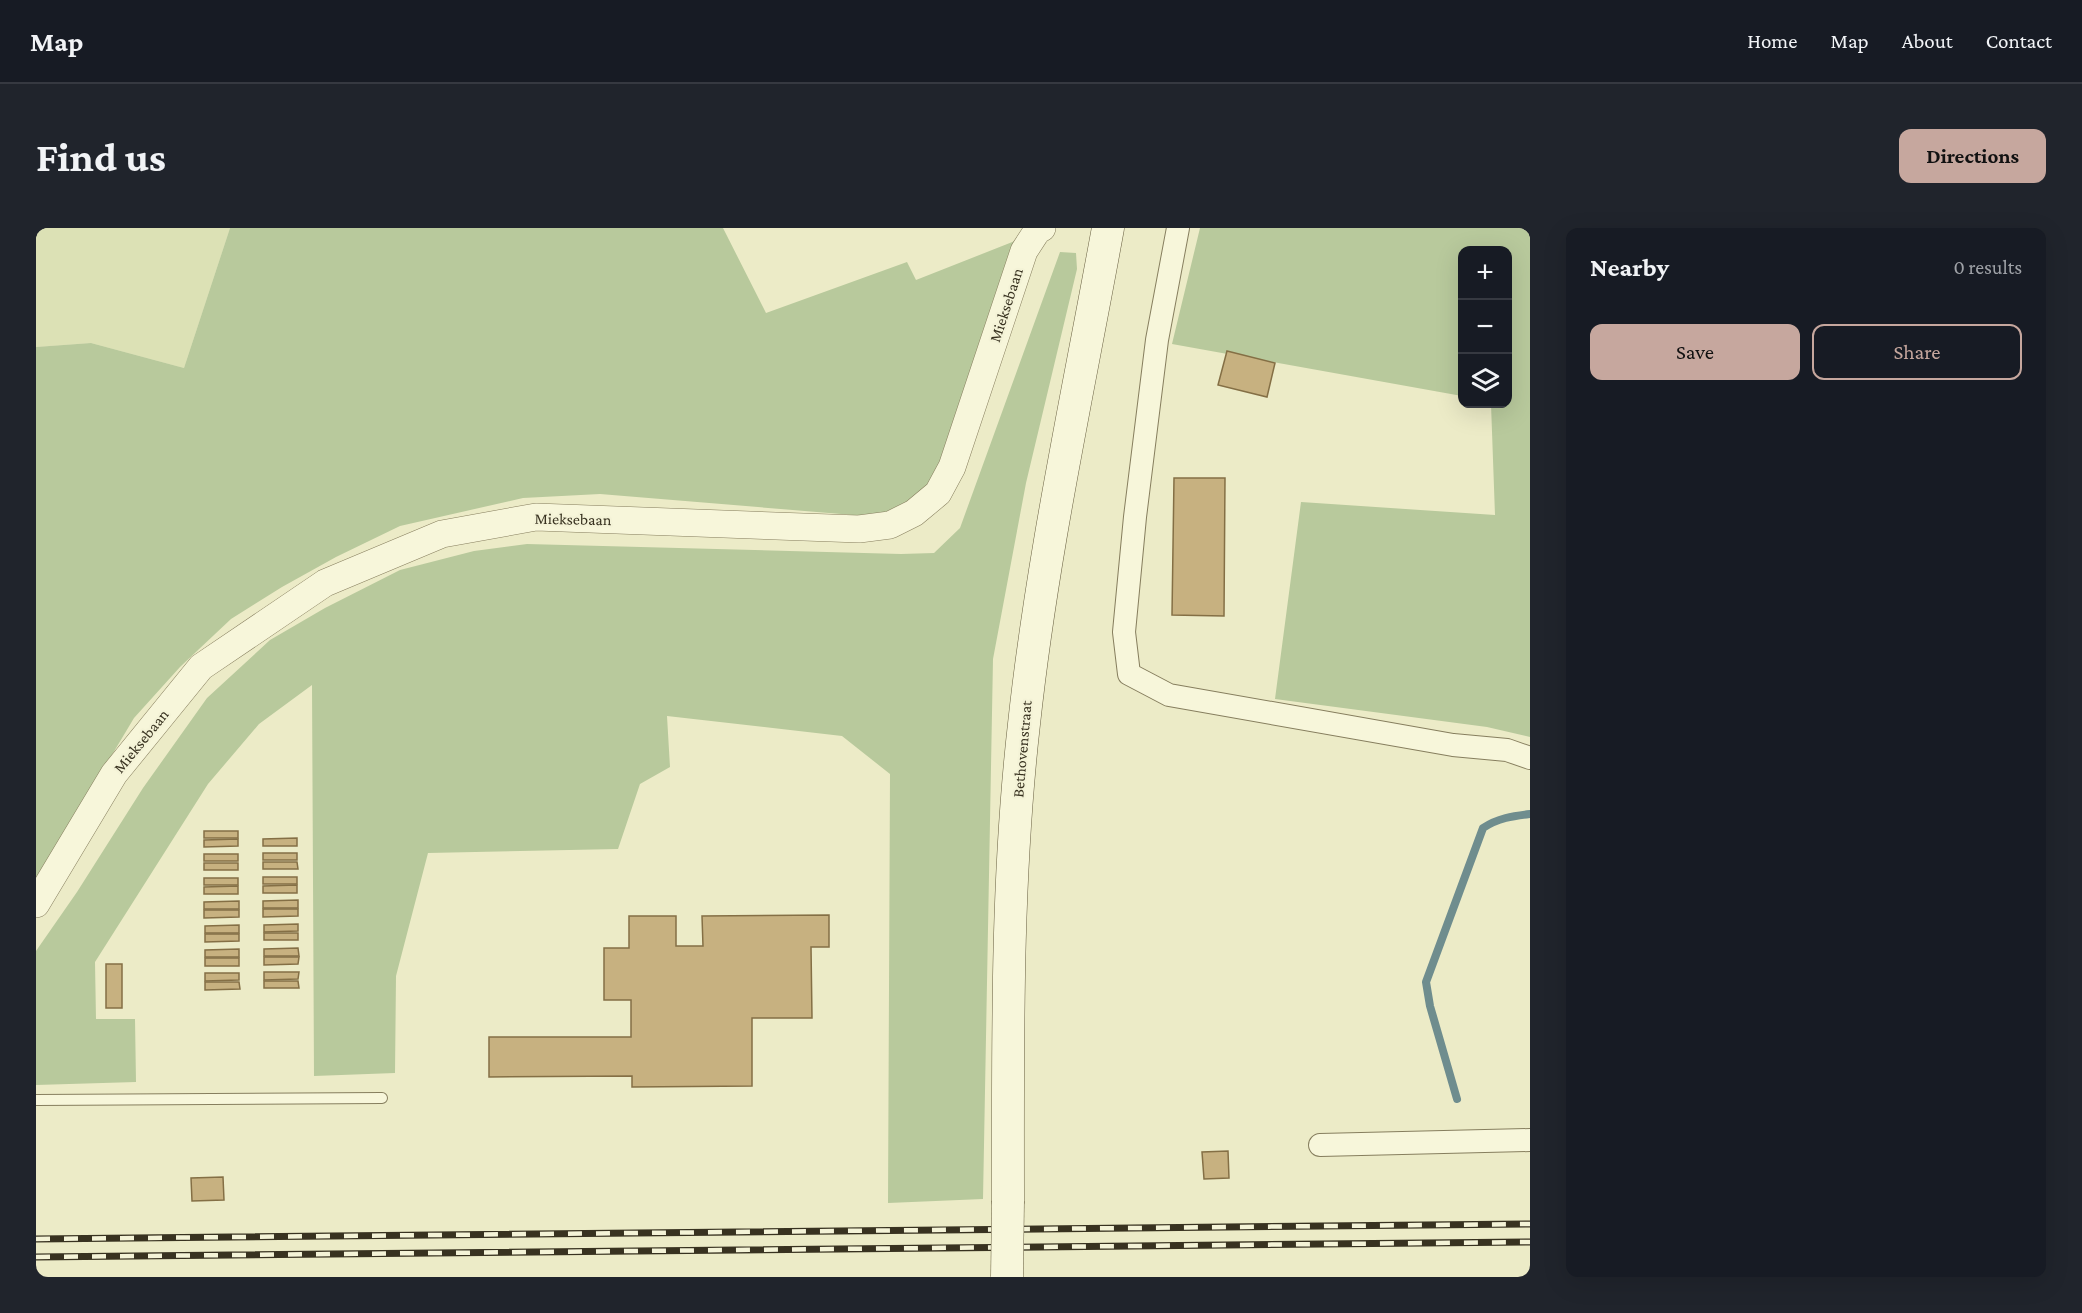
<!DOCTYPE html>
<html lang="en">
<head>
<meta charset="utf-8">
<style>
	:root { --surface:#171b24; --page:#20242c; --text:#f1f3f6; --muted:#9ea1a6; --line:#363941; --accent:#c6a79e }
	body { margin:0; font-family:"Crimson Pro",serif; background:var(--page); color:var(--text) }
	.controls { position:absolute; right:18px; top:18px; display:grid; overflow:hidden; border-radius:12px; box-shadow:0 6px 24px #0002 }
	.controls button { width:54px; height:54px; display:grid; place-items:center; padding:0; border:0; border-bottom:2px solid var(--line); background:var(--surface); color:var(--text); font:30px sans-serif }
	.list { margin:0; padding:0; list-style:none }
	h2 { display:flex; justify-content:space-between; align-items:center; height:78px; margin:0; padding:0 24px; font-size:26px }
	h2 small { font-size:20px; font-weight:400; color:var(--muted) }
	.actions { display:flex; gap:12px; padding:18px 24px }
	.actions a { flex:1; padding:14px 0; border:2px solid var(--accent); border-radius:12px; text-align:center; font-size:21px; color:var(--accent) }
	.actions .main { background:var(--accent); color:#111 }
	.icon { flex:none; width:33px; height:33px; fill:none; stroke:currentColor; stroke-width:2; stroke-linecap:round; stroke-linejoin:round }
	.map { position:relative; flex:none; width:1494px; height:1049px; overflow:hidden; border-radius:12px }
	header { display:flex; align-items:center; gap:36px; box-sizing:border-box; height:84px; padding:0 30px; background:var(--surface); border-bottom:2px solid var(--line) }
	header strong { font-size:28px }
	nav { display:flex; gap:33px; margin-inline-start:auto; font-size:21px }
	.intro { display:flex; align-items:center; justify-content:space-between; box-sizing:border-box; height:144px; padding:0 36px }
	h1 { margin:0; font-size:42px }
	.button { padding:15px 27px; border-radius:12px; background:var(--accent); color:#111; font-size:21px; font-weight:700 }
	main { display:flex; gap:36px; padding:0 36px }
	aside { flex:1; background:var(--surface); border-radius:12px; box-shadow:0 6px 24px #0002 }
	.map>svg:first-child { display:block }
	.farmland { fill:#dce1b5 }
	.green { fill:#b8c99c }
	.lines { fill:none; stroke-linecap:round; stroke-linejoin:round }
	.stream { stroke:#6f8d8e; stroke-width:8 }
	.building { fill:#c7b180; stroke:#846f45; stroke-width:1.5 }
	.service-casing { stroke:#867e5e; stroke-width:12 }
	.minor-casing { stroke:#867e5e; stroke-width:24 }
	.tertiary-casing { stroke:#867e5e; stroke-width:28 }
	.secondary-casing { stroke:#685f41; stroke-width:33 }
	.service { stroke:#f7f6da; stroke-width:10 }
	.minor { stroke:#f7f6da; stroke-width:22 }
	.tertiary { stroke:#f7f6da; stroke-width:27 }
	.secondary { stroke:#f7f6da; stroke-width:32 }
	.rail-casing { stroke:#383220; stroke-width:7 }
	.rail { stroke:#f4f3d7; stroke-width:4.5; stroke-dasharray:14; stroke-linecap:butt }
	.secondary-bridge-casing { stroke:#685f41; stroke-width:33; stroke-linecap:butt }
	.secondary-bridge { stroke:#f7f6da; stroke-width:32 }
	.labels { text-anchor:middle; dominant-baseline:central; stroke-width:4.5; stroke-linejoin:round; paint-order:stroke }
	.street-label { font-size:16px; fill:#383220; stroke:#f4f3d7 }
</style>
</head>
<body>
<header>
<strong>Map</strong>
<nav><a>Home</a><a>Map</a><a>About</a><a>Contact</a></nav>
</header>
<div class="intro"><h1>Find us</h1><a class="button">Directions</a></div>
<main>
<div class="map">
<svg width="1494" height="1049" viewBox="0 0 1494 1049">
	<rect width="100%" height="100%" fill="#ecebc7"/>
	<path class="farmland" d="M0 0H194L148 140 55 115 0 119Z"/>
	<g class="green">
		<path d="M194 0H687L730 85 871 34 880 52 984 11 898 253 864 281 829 288 564 266 487 270 364 298 300 329 246 359 195 391 144 439 98 490 0 654V119L55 115 148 140Z"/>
		<path d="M1164 0H1494V509L1451 499 1239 471 1265 274 1459 287 1455 176H1472V22H1426V168L1136 116Z"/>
		<path d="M1024 24 1040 25 1041 41 990 255 957 431 947 971 852 975 854 546 806 508 631 488 634 539 604 556 582 621 392 625 360 748 359 845 278 848 276 457 223 496 172 556 59 734 60 791H99L100 854 0 857V723L41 664 107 560 171 470 234 412 289 380 364 342 438 323 491 316 865 326 898 325 924 300Z"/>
	</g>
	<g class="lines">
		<path class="stream" d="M1421 871 1394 778 1390 754 1447 600C1462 590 1477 588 1494 586"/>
	</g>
	<g class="building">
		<path d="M1191 123 1239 135 1231 169 1182 157Z"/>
		<path d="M1138 250H1189L1188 388 1136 387Z"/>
		<rect x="168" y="603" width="34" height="7"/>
		<path d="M261 610V618H227V611Z"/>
		<path d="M202 611V618L168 619V612Z"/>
		<rect x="227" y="625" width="34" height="7"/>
		<rect x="168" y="626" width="34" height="7"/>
		<path d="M227 634H261L262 641H227Z"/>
		<rect x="168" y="635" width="34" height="7"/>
		<rect x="227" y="649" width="34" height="7"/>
		<rect x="168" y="650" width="34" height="7"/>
		<path d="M261 657V665H227V658Z"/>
		<path d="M202 658V666H168V659Z"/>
		<path d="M262 672V680H227V673Z"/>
		<path d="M203 673V681H168V674Z"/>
		<path d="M227 681H262V688L227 689Z"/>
		<path d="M168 682H203V689L168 690Z"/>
		<path d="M793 687V719H775L776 790H716V858L596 859V848L453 849V809H595V772H568V720H593V688H640V718H667L666 688Z"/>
		<path d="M262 696V703L228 704V697Z"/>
		<path d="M203 697V705H169V698Z"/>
		<rect x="228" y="705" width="34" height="7"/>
		<path d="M169 706H203V713L169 714Z"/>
		<path d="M262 720 263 728H228V721Z"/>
		<path d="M203 721V729H169V722Z"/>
		<path d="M228 729H263L262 736 228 737Z"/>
		<rect x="169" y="730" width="34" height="8"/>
		<rect x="70" y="736" width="16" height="44"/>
		<path d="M228 744H263L262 751 228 752Z"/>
		<path d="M169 745H203V752L169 753Z"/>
		<path d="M228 753H262L263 760H228Z"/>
		<path d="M169 754H203L204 761 169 762Z"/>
		<path d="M1192 923 1193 950 1168 951 1166 924Z"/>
		<path d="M187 949 188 972 156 973 155 950Z"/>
	</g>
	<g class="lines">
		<g class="service-casing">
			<path id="service" d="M0 872 346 870"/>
		</g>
		<g class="minor-casing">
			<g id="minor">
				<path d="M1142 0 1121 112 1099 289 1088 404 1093 446 1133 467 1417 517 1471 522 1494 530"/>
				<path d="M1284 917 1494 912"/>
			</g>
		</g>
		<g class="tertiary-casing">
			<path id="tertiary" d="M0 676 78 546 165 439 289 355 406 306 500 289 823 301 854 297 878 285 902 265 916 239 988 23 1001 3 1006 0"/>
		</g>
		<g class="secondary-casing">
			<path id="secondary" d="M972 973C972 814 970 654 988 496 1006 329 1042 165 1072 0"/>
		</g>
		<use href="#service" class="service"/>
		<use href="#minor" class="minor"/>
		<use href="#tertiary" class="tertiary"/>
		<use href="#secondary" class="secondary"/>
		<g class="rail-casing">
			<g id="rail">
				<path d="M0 1011 1494 996"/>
				<path d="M0 1029 1494 1014"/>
			</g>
		</g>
		<use href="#rail" class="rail"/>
		<g class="secondary-bridge-casing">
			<path id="secondary-bridge" d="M971 1049 972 973"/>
		</g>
		<use href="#secondary-bridge" class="secondary-bridge"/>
	</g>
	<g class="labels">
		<g class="street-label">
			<text transform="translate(970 77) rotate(-72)">Mieksebaan</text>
			<text transform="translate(537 291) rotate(1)">Mieksebaan</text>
			<text transform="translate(105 513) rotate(-51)">Mieksebaan</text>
			<text transform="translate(986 521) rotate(-85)">Bethovenstraat</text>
		</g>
	</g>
</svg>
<div class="controls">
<button>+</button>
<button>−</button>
<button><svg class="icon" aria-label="layers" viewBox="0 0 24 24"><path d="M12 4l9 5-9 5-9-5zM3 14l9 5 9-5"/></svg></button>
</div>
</div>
<aside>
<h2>Nearby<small>0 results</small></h2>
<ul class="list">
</ul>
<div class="actions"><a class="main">Save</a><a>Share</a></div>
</aside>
</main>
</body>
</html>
